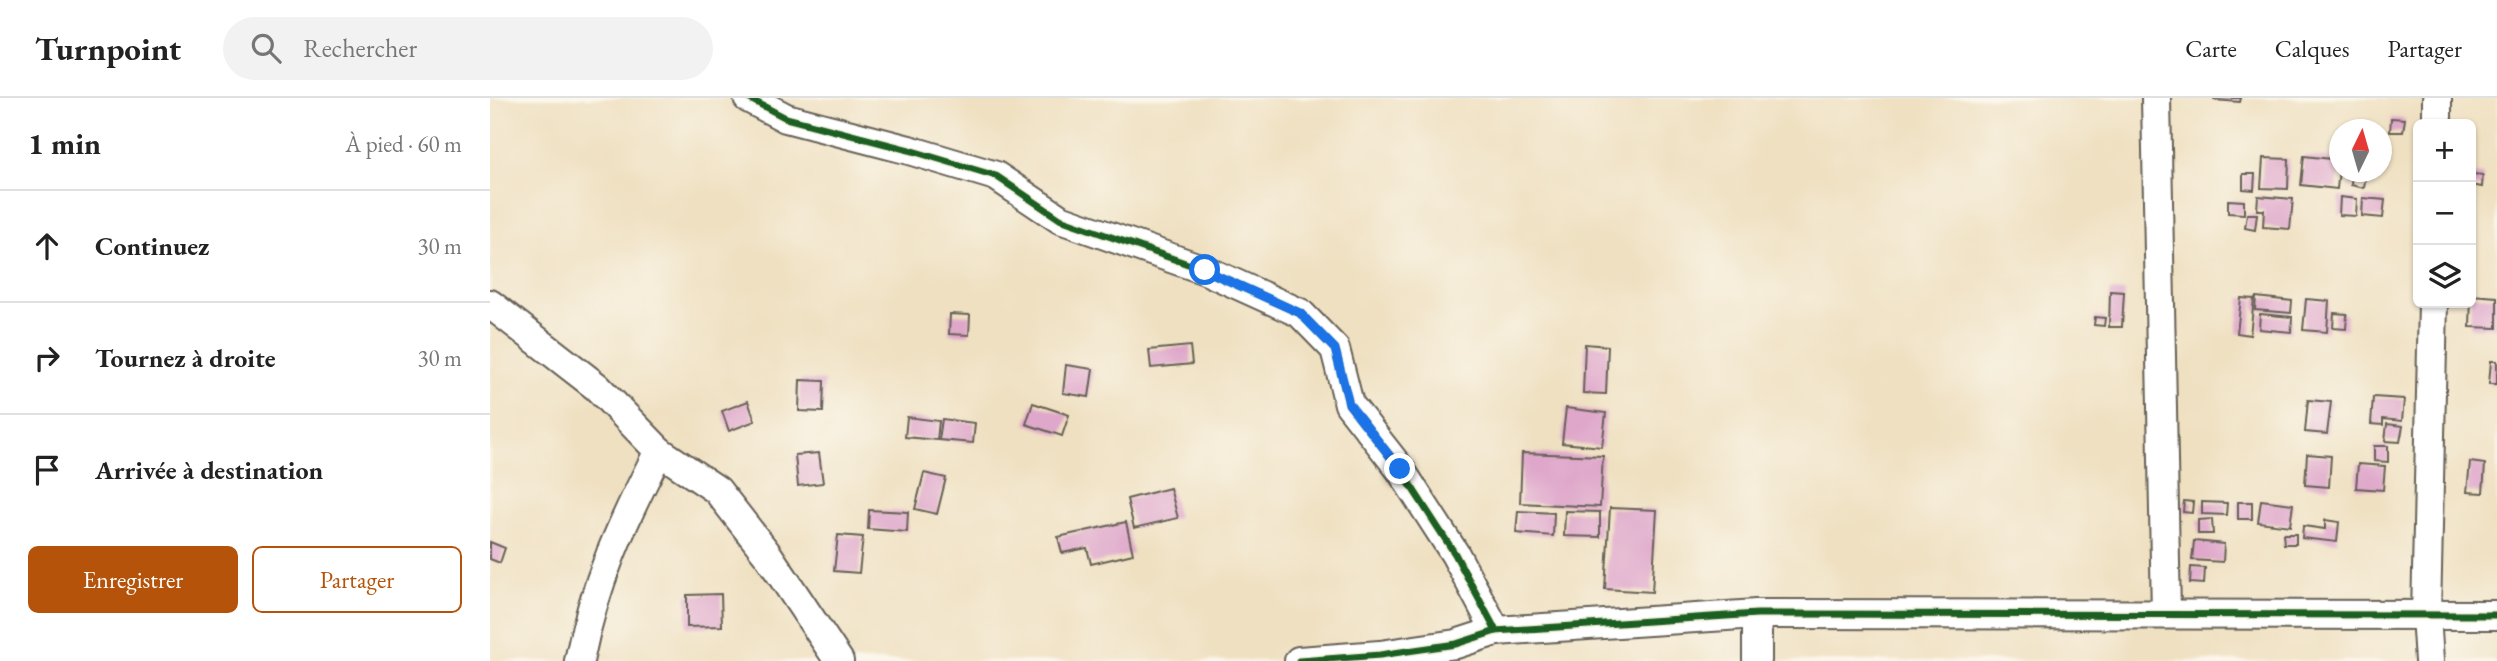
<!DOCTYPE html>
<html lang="fr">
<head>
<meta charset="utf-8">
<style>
	:root { --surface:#fff; --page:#f2f2f2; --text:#222; --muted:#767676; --line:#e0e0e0; --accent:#b45309 }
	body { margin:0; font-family:"EB Garamond",serif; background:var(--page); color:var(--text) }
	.controls { position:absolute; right:21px; top:21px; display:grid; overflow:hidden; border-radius:10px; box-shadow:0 2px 5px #0004 }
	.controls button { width:63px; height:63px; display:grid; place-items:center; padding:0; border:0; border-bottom:2px solid var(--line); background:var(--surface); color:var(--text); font:35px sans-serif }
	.compass { position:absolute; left:1839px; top:21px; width:63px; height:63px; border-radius:50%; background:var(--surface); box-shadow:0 2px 5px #0004; rotate:5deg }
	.stop { position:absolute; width:21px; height:21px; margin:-16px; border:5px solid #1a73e8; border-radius:50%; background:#fff }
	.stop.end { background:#1a73e8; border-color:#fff; box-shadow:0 2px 7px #0008 }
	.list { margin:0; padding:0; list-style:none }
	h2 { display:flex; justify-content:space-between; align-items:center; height:91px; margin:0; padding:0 28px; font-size:30px }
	h2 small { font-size:23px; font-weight:400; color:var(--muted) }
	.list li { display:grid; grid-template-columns:46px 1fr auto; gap:21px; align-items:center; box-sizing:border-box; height:112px; padding:0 28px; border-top:2px solid var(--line) }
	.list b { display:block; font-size:26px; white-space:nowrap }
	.list em { font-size:23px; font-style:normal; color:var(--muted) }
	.actions { display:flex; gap:14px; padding:21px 28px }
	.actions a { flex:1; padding:16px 0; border:2px solid var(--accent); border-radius:10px; text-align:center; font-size:24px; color:var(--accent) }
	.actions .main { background:var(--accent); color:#fff }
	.icon { flex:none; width:38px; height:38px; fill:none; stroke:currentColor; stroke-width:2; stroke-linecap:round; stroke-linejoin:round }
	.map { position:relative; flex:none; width:2007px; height:563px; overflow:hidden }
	header { display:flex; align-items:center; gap:42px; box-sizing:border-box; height:98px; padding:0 35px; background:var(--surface); border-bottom:2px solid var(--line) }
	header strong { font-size:33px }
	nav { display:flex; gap:38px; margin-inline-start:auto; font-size:24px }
	.search { width:490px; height:63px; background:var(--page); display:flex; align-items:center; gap:18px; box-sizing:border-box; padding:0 24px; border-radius:38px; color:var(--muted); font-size:26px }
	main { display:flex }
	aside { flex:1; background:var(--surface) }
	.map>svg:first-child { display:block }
	.building { fill:#dfa7ca }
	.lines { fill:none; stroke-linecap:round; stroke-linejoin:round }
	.street-casing { stroke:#666156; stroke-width:32 }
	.street { stroke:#fff; stroke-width:28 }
	.cycleway-casing { stroke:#fbf7ec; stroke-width:11 }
	.cycleway { stroke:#1b5e20; stroke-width:7 }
	.route { stroke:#1a73e8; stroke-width:9 }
</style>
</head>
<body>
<header>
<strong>Turnpoint</strong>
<div class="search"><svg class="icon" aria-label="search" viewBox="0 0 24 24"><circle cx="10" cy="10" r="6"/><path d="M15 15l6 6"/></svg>Rechercher</div>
<nav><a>Carte</a><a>Calques</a><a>Partager</a></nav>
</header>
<main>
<aside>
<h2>1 min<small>À pied · 60 m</small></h2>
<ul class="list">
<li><svg class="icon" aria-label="ahead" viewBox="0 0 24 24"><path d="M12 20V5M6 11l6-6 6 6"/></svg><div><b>Continuez</b></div><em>30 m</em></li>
<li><svg class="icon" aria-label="right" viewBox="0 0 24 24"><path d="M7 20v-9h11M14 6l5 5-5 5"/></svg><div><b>Tournez à droite</b></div><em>30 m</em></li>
<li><svg class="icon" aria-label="arrive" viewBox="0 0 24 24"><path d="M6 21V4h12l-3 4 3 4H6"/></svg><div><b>Arrivée à destination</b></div></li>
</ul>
<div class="actions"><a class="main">Enregistrer</a><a>Partager</a></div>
</aside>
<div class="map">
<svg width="2007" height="563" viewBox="0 0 2007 563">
	<rect width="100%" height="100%" fill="#fbf7ec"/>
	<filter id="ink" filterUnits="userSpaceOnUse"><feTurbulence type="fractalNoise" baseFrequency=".0143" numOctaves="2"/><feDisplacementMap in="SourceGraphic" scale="14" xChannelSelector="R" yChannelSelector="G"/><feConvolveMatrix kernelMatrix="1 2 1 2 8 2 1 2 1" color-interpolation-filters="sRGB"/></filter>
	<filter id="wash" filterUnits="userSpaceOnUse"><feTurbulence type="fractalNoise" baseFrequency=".00686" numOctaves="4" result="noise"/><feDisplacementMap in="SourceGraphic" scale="28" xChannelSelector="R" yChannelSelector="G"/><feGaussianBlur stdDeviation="1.57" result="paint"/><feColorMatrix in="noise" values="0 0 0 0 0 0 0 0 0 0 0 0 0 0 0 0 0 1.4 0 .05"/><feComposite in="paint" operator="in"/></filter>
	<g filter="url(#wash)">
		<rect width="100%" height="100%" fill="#efe0c1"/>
		<g id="blocks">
			<g class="building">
				<path d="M1725 0H1751L1750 4 1724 2Z"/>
				<path d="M1901 20 1915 21 1913 34H1900Z"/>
				<path d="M1814 58 1850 62 1847 91 1811 87Z"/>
				<path d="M1773 60 1799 61 1798 91 1771 90Z"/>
				<path d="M1862 74H1876L1874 90 1861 87Z"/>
				<path d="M1753 76H1765L1764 92 1753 91Z"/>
				<path d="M1981 76 1993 77 1992 89 1981 87Z"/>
				<path d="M1768 98 1803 101 1800 131 1773 129 1774 112H1767Z"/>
				<path d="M1850 99 1867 101 1866 118 1849 117Z"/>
				<path d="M1873 100 1895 102 1893 120 1872 118Z"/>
				<path d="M1738 102 1754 103V116L1738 115Z"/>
				<path d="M1757 116H1767L1765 132 1755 130Z"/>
				<path d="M1620 193 1634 194 1632 229H1619Z"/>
				<path d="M1981 197 2007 199V230L1980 229Z"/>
				<path d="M1766 199 1802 203 1801 215 1765 212Z"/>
				<path d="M1751 200 1764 201 1760 237 1747 235Z"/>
				<path d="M1816 201 1839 203 1837 234 1813 232Z"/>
				<path d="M1844 215 1857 216 1856 231 1843 230Z"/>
				<path d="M460 216 480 217 479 237 459 236Z"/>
				<path d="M1770 216 1802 219 1801 234 1769 231Z"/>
				<path d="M1605 219 1615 220 1614 228 1604 227Z"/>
				<path d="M1095 246 1118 248 1116 296 1093 295Z"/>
				<path d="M700 248 702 266 661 270 659 252Z"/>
				<path d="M2001 263H2007V286H1999Z"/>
				<path d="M576 267 603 271 599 299 573 295Z"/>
				<path d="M310 282 334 283 333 314 309 313Z"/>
				<path d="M1883 299 1914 301 1912 323 1893 321V327L1881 326Z"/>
				<path d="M1818 302 1841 304 1837 336 1815 334Z"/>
				<path d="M258 303 265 323 239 333 232 313Z"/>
				<path d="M543 305 579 317 572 338 536 326Z"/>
				<path d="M1076 310 1116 315 1112 349 1072 345Z"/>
				<path d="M417 319 449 323 447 342 415 339Z"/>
				<path d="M452 321 485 325 483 345 449 342Z"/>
				<path d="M1897 326 1913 328 1910 344 1895 343Z"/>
				<path d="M1884 348H1898V364L1884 363Z"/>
				<path d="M329 355 333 385 308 388 305 357Z"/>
				<path d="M1032 355 1113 358 1110 409 1030 405Z"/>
				<path d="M1817 356 1841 358 1839 389 1815 387Z"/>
				<path d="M1980 364 1995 366 1993 395 1977 394Z"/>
				<path d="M1868 366 1895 368 1893 392 1866 390Z"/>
				<path d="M434 375 456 380 447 416 425 411Z"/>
				<path d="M680 390 688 420 644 430 637 401Z"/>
				<path d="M1771 402 1803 406 1800 428 1768 424Z"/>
				<path d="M1694 403 1703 404 1702 415 1693 414Z"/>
				<path d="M1712 404 1737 405 1736 417 1712 416Z"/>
				<rect x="1748" y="404" width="14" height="17"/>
				<path d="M1120 410 1167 412 1162 494 1115 491Z"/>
				<path d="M379 412 418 414 417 434 378 431Z"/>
				<path d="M1028 413 1064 415 1063 438 1026 435Z"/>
				<path d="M1075 413 1110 414V439L1074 438Z"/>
				<path d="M1722 421 1723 436H1708V422Z"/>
				<path d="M1835 422 1849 424 1847 444 1812 440 1813 428 1835 431Z"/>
				<path d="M636 424 643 456 601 466 597 450 572 455 568 439Z"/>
				<path d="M1793 436H1806V446H1794Z"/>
				<path d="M348 437 373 439 369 475 344 473Z"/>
				<path d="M1704 443 1734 446 1733 464 1702 462Z"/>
				<path d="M0 444 15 450 10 465 0 461Z"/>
				<path d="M1701 469 1715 470 1714 486 1700 485Z"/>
				<path d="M231 496 232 528 197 529V497Z"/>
			</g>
		</g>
	</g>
	<g filter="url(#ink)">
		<use href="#blocks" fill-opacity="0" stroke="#666156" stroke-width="2"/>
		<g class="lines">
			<g class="street-casing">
				<g id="street">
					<path d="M258 0 296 20 419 52 506 78 570 121 715 172 810 215 845 251 859 306 910 371 965 456 1006 533"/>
					<path d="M1666 0 1676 516"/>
					<path d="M1947 26V0"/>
					<path d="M0 206 107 289 169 353 227 392 278 457 349 563"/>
					<path d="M89 563C105 483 132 425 169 353"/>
					<path d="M809 563 890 557 966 546 1006 533 1267 516 2007 517"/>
					<path d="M1267 563V516"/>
					<path d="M1939 563 1936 517 1943 205"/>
				</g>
			</g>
			<use href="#street" class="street"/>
			<g class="cycleway-casing">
				<g id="cycleway">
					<path d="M258 0 296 20 419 52 506 78 570 121 715 172 810 215 845 251 859 306 910 371 965 456 1006 533"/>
					<path d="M809 563 890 557 966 546 1006 533 1267 516 2007 517"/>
				</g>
			</g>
			<use href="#cycleway" class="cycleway"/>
		</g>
	</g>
	<g class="lines" filter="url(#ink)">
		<path class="route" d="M715 172 810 215 845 251 859 306 910 371"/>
	</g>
</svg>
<div class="controls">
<button>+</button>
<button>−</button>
<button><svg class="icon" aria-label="layers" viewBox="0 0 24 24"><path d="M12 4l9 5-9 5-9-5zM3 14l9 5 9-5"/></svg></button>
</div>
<svg class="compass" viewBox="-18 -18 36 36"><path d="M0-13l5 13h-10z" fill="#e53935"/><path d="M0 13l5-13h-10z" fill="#767676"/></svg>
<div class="stop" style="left:715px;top:172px"></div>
<div class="stop end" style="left:910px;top:371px"></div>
</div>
</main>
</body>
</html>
